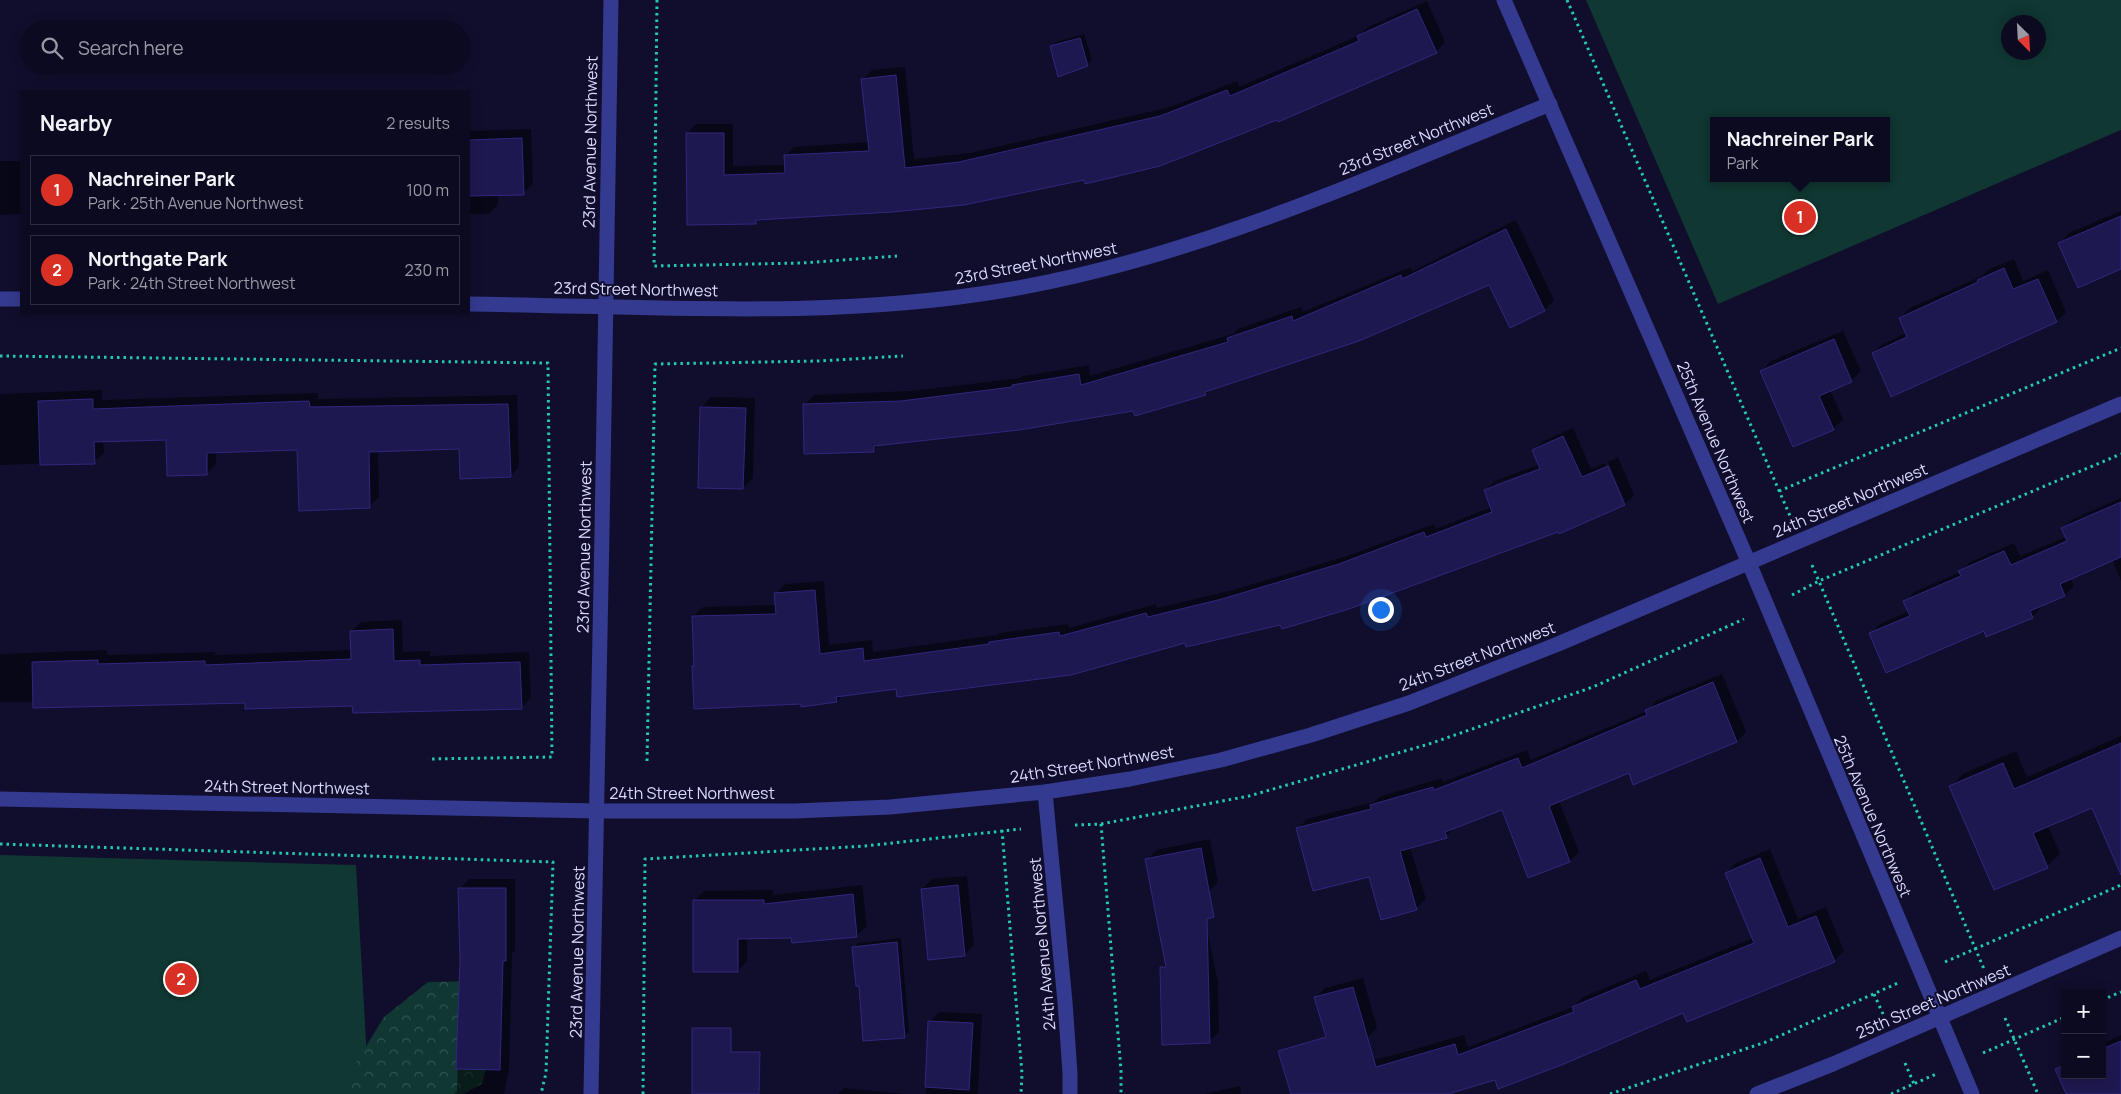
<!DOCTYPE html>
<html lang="en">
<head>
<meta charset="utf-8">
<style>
	:root { --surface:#0c0a21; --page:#15132a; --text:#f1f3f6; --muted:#9a9aa5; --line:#2c2b3f; --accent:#d93025 }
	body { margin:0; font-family:Manrope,sans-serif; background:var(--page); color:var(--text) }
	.controls { position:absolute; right:15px; bottom:15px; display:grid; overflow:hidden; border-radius:0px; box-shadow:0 2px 12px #0003 }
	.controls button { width:45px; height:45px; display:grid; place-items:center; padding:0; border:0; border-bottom:1px solid var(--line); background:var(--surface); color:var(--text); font:25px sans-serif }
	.compass { position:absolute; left:2001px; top:15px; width:45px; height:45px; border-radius:50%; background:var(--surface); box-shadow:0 2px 12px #0003; rotate:156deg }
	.you { position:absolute; left:1380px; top:609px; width:18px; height:18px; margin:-12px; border:4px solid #fff; border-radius:50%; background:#1a73e8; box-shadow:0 0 0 8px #1a73e833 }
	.badge { display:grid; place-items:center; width:32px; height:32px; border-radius:50%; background:var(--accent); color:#fff; font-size:16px; font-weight:700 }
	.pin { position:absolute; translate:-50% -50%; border:2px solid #fff; box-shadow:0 1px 5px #0006 }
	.popup { position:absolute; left:1710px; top:117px; width:180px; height:65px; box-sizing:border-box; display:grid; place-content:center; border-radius:0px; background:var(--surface); filter:drop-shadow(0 1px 4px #0005); font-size:16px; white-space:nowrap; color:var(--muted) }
	.popup b { font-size:19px; color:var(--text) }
	.popup::after { content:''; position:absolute; left:50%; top:100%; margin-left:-10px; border:10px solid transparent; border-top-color:var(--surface) }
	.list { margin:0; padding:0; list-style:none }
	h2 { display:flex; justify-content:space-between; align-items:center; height:65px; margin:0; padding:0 20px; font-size:21px }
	h2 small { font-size:16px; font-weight:400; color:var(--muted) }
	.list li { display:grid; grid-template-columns:32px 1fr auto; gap:15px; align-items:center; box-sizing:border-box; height:70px; margin:0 10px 10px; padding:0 10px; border:1px solid var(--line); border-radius:0px }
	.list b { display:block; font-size:19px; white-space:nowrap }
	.list p { margin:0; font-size:16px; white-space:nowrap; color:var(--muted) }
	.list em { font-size:16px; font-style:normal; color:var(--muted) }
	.icon { flex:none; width:28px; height:28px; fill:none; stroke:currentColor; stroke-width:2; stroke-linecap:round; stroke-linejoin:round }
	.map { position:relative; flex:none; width:2121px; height:1094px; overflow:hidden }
	.search { position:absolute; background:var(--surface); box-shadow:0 2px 12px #0003; left:20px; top:20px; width:450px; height:55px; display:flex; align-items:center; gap:12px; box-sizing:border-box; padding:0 18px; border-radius:28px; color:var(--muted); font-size:19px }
	.panel { position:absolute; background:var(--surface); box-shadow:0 2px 12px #0003; left:20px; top:90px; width:450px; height:225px; border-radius:0px }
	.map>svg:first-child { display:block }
	.green { fill:#103732; fill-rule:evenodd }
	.forest { fill:url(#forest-crowns) }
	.shadow { fill:#0007; fill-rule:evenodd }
	.building { fill:#1e1850; stroke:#30277e }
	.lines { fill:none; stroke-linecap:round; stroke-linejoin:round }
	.path { stroke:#22cab0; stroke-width:3; stroke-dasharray:2.5 4; stroke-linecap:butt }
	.minor { stroke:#343a90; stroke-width:15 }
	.labels { text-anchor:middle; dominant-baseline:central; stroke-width:4; stroke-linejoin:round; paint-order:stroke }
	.street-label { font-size:16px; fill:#dad9ff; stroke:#100e2c }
</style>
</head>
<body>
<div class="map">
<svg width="2121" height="1094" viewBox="0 0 2121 1094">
	<defs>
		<pattern id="forest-crowns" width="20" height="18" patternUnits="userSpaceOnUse" patternTransform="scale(1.25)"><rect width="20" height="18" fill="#103732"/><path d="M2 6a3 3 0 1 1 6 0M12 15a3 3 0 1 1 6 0" fill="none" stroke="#325351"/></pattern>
	</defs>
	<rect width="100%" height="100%" fill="#100e2c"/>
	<g class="green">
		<path d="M1586 0H2121V130L1718 304ZM2008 22H2038V52H2008ZM1714 121H1886V178H1714Z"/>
		<path d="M0 855 356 865 369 1094H0Z"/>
	</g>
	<path class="forest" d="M477 981 495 1034 482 1084 463 1094H345L348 1076 384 1017 428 982Z"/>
	<g class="shadow">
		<path d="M1427 1 1445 42 1436 52 1278 118 1085 178 760 218 755 223 687 134 696 124H733V166L785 165V156L794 147 869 142 863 79 872 70 905 67 914 159 970 153 1170 107 1237 81 1239 87 1358 36 1368 27Z"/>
		<path d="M1084 34 1092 60 1087 65 1051 47 1056 42Z"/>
		<path d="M531 129 533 184 523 193 498 194V204L489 214H469V131Z"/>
		<path d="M0 161H21V214L0 215Z"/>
		<path d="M2121 211V268L2060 243 2069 233Z"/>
		<path d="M1516 220 1554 300 1545 310 1510 327 1490 283 1212 388 1206 394 1136 414 1134 409 880 444 873 451 804 405 814 395 911 391 1020 378 1023 376 1089 365 1090 376 1233 334 1238 329 1301 307 1303 312 1411 267 1412 271Z"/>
		<path d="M2014 259 2023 281 2048 270 2066 312 2057 321 1873 353 1883 344 1906 333 1900 318 1910 308 1982 276 1988 270Z"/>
		<path d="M1843 331 1861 371 1851 381 1830 390 1843 419 1833 429 1762 371 1771 361Z"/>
		<path d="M102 390V400L318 393V399L517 395 519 467 510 476 460 448 378 451 379 497 370 506 298 448 216 451V464L207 473 167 439 103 440 104 453 94 462 0 465V394Z"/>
		<path d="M711 397 755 398 753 478 743 488 702 407Z"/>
		<path d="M1573 428 1591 469 1605 463 1622 502H1625L1608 462 1618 457 1634 495 1625 504 1558 530 1281 623 1186 642 843 695 837 701 693 666 695 664 693 616 703 607 776 605V594L785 584 824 581 829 645 872 640 873 652 997 635 1000 633 1068 624 1069 628 1156 604 1157 608 1233 590 1350 555 1434 524 1436 529 1492 507 1485 490 1495 481 1540 464 1534 450 1543 441ZM1546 466 1547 468 1495 487V484Z"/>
		<path d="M2121 498V581L2112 559 2071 578 2074 586 2065 595 2041 605 2042 607 2032 617 1984 629 1871 633 1880 624 1909 611 1905 601 1914 592 1960 572 1970 562 2014 543 2020 556 2066 537 2063 528 2073 519Z"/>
		<path d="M402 620 403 652 430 651V656L529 652 531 698 521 708 247 702H0V648V654L107 650V655L215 652V655L352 650 351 632 361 622Z"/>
		<path d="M1722 674 1746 732 1737 741 1634 784 1629 772 1559 801 1579 852 1570 861 1529 876 1503 808 1456 827 1446 836 1410 847 1426 899 1416 908 1370 875 1298 828 1307 819 1374 802 1381 796 1442 778 1443 782 1527 750 1531 760 1647 711 1656 701Z"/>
		<path d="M2121 736V831L2093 807 2048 826 2060 854 2047 866 1951 786 1964 773 2016 751 2027 777Z"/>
		<path d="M1210 839 1218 882 1209 892 1199 894 1218 982 1219 1032 1209 1042 1161 968 1166 963 1147 860 1156 850Z"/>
		<path d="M1770 849 1798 919 1826 907 1844 951 1834 961 1684 1012 1496 1079 1444 1094H1292L1299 1074 1387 1057 1464 1035 1468 1047 1573 1007 1583 997 1646 971 1650 980 1753 938 1726 873 1736 863Z"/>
		<path d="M967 876 974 945 964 955 922 889 932 879Z"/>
		<path d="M469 879H515V950L512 953 509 1070 504 1094H454L457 1091 461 961 460 889Z"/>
		<path d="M862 885 867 926 857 935 793 942 792 937H747V961L738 971 695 900 704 891 773 890V895Z"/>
		<path d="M901 938 909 1032 904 1036 860 984 853 948 858 943Z"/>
		<path d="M1363 978 1377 1028 1368 1037 1327 1039 1315 998 1325 988Z"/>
		<path d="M939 1012 982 1014 978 1094H926L930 1022Z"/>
		<path d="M2121 1035V1094H2068L2057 1069 2065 1061V1075H2102V1044Z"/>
		<path d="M1240 1086 1241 1094H1203Z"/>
		<path d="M844 1088 905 1094H838Z"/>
	</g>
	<g class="building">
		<path d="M1417 9 1437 53 1278 122 1277 120 1160 166 1085 184 1084 180 964 205 892 212 756 220V224L687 225 686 133H724V175L785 173 784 155 869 151 861 79 896 75 905 168 959 162 1160 116 1227 90 1230 96 1359 41 1357 36Z"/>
		<path d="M1080 38 1088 66 1058 77 1050 46Z"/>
		<path d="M522 138 524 195 469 196V140Z"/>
		<path d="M2121 216V269L2078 288 2058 243Z"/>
		<path d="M1506 229 1545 311 1510 328 1489 285 1359 341 1205 392 1206 395 1135 416 1133 411 1019 430 874 446V452L804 454 803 404 901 401 1012 387V385L1079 374 1081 385 1228 342 1227 338 1292 316 1293 321 1401 275 1402 279Z"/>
		<path d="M2004 268 2013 289 2038 279 2057 322 1891 397 1872 353 1907 337 1899 318 1978 282 1977 280Z"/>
		<path d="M1834 339 1852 382 1819 396 1834 430 1793 447 1760 371Z"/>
		<path d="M93 399V409L309 401 310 407 508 404 511 477 460 479 459 449 369 452 370 508 299 511 297 450 207 453V475L167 476 166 440 94 442 95 464 40 465 38 401Z"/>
		<path d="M700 407 746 408 743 489 698 488Z"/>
		<path d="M1563 436 1582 477 1608 466 1625 505 1559 534 1558 532 1349 609 1282 629 1280 625 1186 647 1185 643 1071 675 897 697 896 689 836 697 837 702 801 707V704L694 709 692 666H694L692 616 776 614 774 593 815 590 820 654 863 648 864 661 989 644V642L1059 632 1060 636 1146 613 1148 617 1222 599 1339 564 1424 532 1426 537 1492 512 1484 490 1540 469 1532 450Z"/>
		<path d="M2121 502V557L2060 584 2065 596 2030 611 2033 618 1986 637 1984 631 1886 673 1869 633 1910 616 1903 601 1961 576 1958 571 2004 551 2011 565 2067 541 2061 528Z"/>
		<path d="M393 629 394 661 420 660V665L520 662 522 709 353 713 352 706 245 709V703L33 708 32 662 98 660V664L205 661V665L351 659 350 631Z"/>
		<path d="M1713 682 1737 742 1633 785 1629 773 1549 806 1570 862 1528 878 1502 810 1445 832 1447 838 1400 851 1417 910 1381 920 1369 877 1313 891 1296 828 1371 809 1370 805 1433 787 1434 790 1518 758 1522 768 1647 715 1645 710Z"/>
		<path d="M2121 743V875L2092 808 2033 833 2048 868 1994 890 1949 786 2003 763 2014 789Z"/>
		<path d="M1201 848 1214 917 1207 919 1210 1043 1162 1045 1160 967H1166L1145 859Z"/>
		<path d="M1760 858 1788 927 1816 916 1835 962 1687 1022 1683 1013 1564 1064 1498 1089 1495 1080 1448 1094H1291L1278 1051 1326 1037 1314 997 1353 987 1376 1067 1455 1044 1458 1055 1574 1012 1572 1007 1636 980 1640 989 1754 943 1725 873Z"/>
		<path d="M958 885 965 956 928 960 921 889Z"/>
		<path d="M458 888H506V961H503L500 1070 456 1069 460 961Z"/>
		<path d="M853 894 857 937 792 943 791 938 738 939V972H693V900H764V904Z"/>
		<path d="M897 942 905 1038 863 1041 859 986H856L852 947Z"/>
		<path d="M928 1021 973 1023 969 1090 925 1087Z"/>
		<path d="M692 1028H731V1052H760L759 1094H692Z"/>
		<path d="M2121 1041V1094H2066L2055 1069 2065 1065V1075H2102V1049Z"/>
	</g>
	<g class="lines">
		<g class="path">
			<path d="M657 0 654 266 802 263 897 256"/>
			<path d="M1567 0 1790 516"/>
			<path d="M0 356 548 363 552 757 428 759"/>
			<path d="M1779 491 2121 348"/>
			<path d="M1812 565 1984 969"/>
			<path d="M1792 595 1819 581 2121 454"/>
			<path d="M647 761 655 364 818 361 903 356"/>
			<path d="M1101 824 1121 1071V1094"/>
			<path d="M1075 825 1101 824 1249 796 1429 744 1593 687 1744 619"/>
			<path d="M1002 830 1022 1074 1021 1094"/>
			<path d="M0 844 553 862 546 1073 541 1094"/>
			<path d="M1945 962 2121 885"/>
			<path d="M1874 994 1883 1014"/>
			<path d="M2102 1000 2121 992"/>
			<path d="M2005 1018 2038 1094"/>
			<path d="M1983 1053 2065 1017"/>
			<path d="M1905 1063 1914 1084"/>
			<path d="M643 1094 645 859 865 846 1021 829"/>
			<path d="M1610 1094 1766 1042 1898 983"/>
			<path d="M1891 1094 1936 1074"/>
		</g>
		<g class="minor">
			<path d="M1504 0 1749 563 1972 1094"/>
			<path d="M0 299H21"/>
			<path d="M469 304C645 306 832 320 1006 290 1196 258 1372 176 1550 104"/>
			<path d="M1045 792 1065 1002 1070 1073V1094"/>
			<path d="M0 799 598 811H795L890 807 1045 792 1130 779 1221 760 1311 735 1409 703 1558 644 2121 404"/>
			<path d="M591 1094C601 729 603 365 611 0"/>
			<path d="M1757 1094 1833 1064 2121 938"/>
		</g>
	</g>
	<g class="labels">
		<g class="street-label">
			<text transform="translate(1416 139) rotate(-22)">23rd Street Northwest</text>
			<text transform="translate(590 142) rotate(-89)">23rd Avenue Northwest</text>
			<text transform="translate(1036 263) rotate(-11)">23rd Street Northwest</text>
			<text transform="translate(636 289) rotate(1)">23rd Street Northwest</text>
			<text transform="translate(1716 442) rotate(67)">25th Avenue Northwest</text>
			<text transform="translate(1850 500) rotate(-23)">24th Street Northwest</text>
			<text transform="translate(584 547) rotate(-89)">23rd Avenue Northwest</text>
			<text transform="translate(1477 656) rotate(-21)">24th Street Northwest</text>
			<text transform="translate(1092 764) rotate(-9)">24th Street Northwest</text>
			<text transform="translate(287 787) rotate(1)">24th Street Northwest</text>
			<text x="692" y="793">24th Street Northwest</text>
			<text transform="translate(1873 816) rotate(67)">25th Avenue Northwest</text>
			<text transform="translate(1042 944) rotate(-95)">24th Avenue Northwest</text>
			<text transform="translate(577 952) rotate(-89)">23rd Avenue Northwest</text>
			<text transform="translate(1933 1001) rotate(-23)">25th Street Northwest</text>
		</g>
	</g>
</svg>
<div class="controls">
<button>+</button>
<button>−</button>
</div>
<svg class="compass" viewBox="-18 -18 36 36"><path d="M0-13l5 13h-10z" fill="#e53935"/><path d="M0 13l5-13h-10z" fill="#9a9aa5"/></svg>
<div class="you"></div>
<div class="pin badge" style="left:1800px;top:217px">1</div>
<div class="popup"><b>Nachreiner Park</b>Park</div>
<div class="pin badge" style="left:181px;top:979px">2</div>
<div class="search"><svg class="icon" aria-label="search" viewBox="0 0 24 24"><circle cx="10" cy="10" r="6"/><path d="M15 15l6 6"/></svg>Search here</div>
<section class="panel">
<h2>Nearby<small>2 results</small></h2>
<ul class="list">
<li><span class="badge">1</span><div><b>Nachreiner Park</b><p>Park · 25th Avenue Northwest</p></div><em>100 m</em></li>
<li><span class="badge">2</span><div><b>Northgate Park</b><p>Park · 24th Street Northwest</p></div><em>230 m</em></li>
</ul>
</section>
</div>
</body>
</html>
